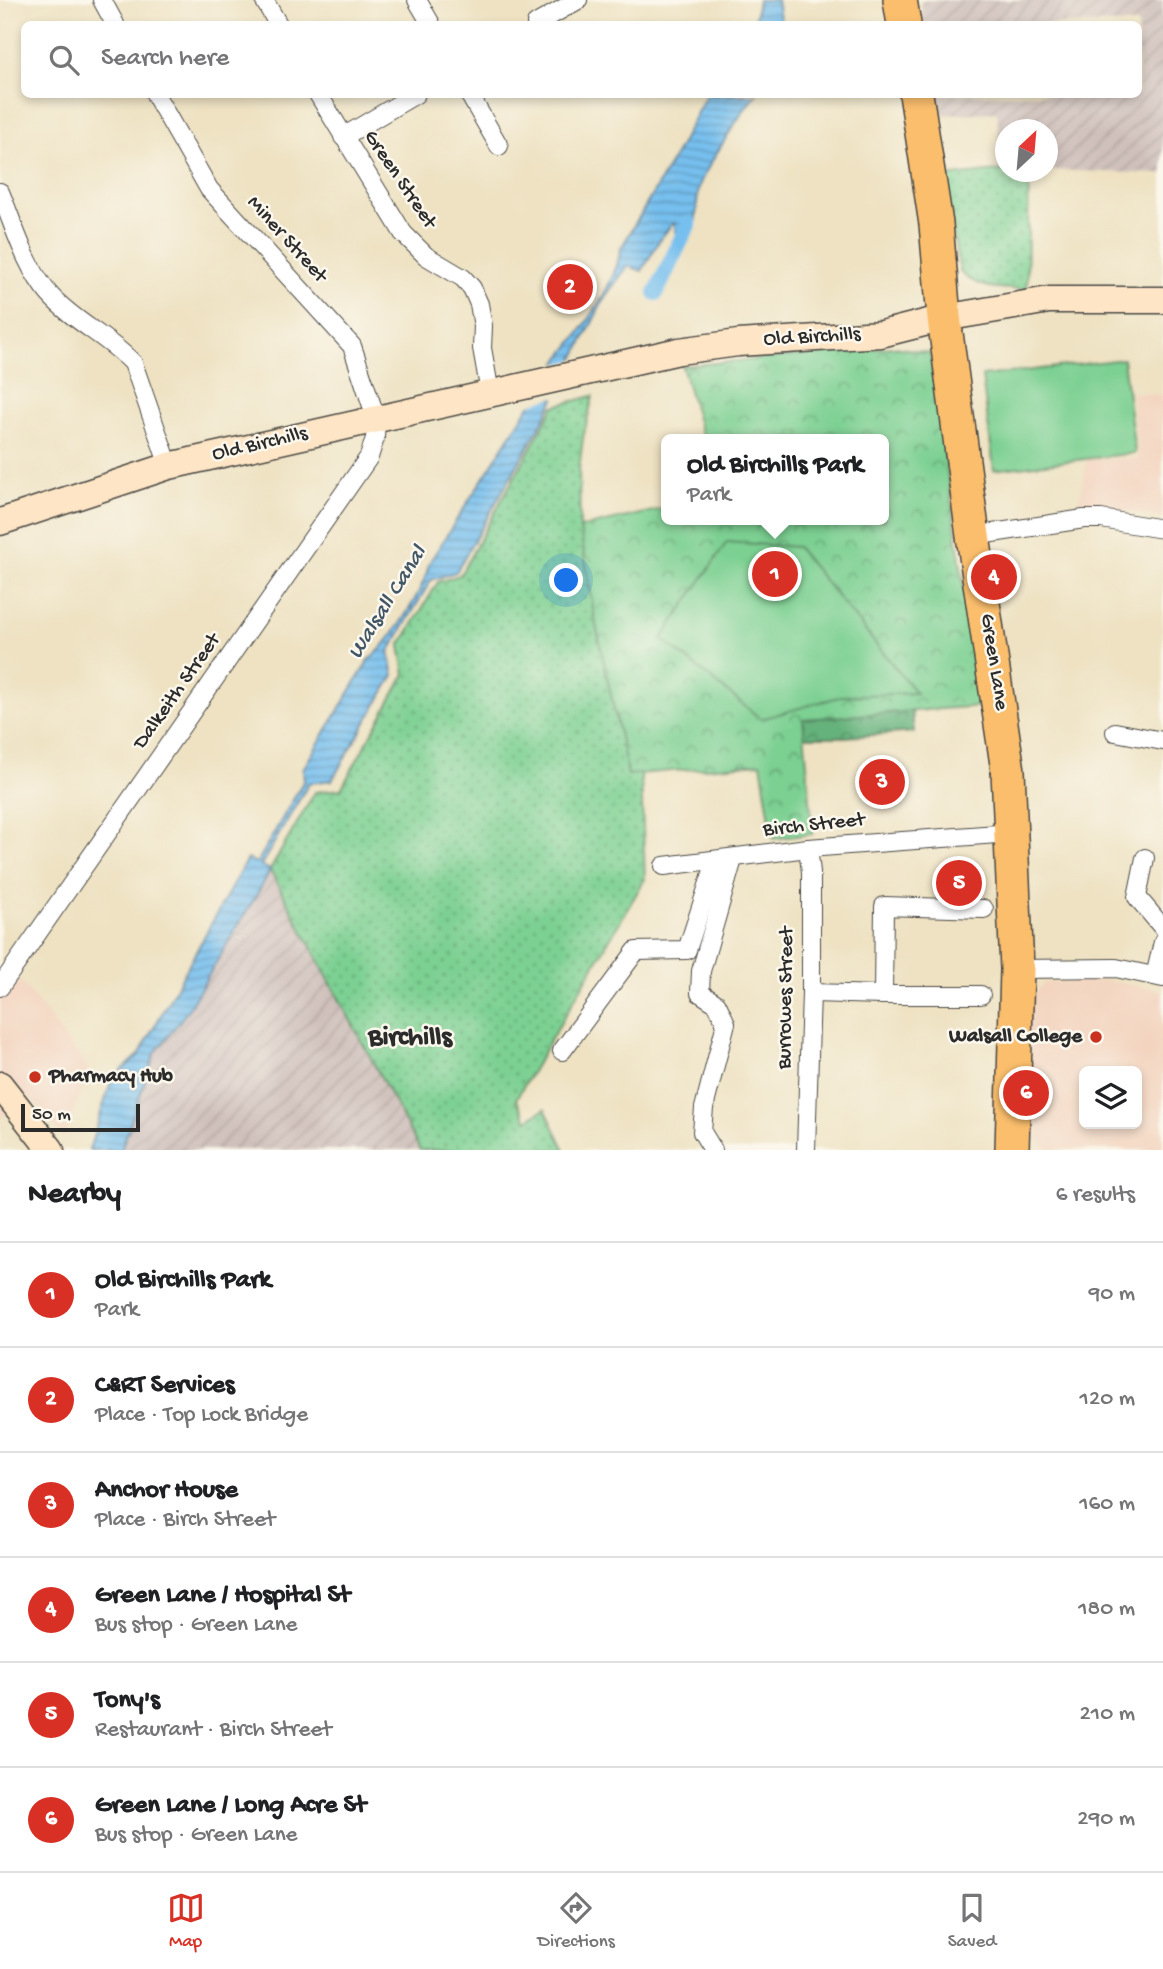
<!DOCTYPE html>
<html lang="en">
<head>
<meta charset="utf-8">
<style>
	:root { --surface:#fff; --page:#f2f2f2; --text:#202124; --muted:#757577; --line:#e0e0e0; --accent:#d93025 }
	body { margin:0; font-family:"Gochi Hand",sans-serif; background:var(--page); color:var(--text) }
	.controls { position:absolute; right:21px; bottom:21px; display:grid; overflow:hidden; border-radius:10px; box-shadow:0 4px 10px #0003 }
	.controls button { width:63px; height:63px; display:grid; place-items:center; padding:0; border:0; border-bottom:2px solid var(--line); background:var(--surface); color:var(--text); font:35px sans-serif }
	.compass { position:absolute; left:995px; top:119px; width:63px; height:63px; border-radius:50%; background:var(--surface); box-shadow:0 4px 10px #0003; rotate:26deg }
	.scale { position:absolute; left:21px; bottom:18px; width:119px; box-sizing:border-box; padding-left:7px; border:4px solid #2b2b2b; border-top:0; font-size:19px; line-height:24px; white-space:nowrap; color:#2b2b2b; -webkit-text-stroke:5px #fbf7ec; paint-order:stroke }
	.you { position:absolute; left:567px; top:581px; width:24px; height:24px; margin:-18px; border:5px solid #fff; border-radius:50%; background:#1a73e8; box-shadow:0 0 0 10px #1a73e833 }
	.badge { display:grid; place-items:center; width:46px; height:46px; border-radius:50%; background:var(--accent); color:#fff; font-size:23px; font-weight:700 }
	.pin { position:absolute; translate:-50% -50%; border:4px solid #fff; box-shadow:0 2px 7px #0006 }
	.popup { position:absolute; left:661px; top:434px; width:228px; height:91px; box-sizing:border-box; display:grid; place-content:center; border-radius:10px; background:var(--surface); filter:drop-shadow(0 2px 5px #0005); font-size:23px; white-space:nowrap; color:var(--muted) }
	.popup b { font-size:26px; color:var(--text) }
	.popup::after { content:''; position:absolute; left:50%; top:100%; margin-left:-14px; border:14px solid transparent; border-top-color:var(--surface) }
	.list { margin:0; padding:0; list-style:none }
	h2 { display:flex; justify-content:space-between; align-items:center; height:91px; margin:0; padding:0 28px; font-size:30px }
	h2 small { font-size:23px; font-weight:400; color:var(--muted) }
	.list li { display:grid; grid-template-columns:46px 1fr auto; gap:21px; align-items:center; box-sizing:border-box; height:105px; padding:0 28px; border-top:2px solid var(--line) }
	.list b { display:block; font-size:26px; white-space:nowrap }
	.list p { margin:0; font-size:23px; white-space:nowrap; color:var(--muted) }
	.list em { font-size:23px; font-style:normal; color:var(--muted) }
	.icon { flex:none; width:38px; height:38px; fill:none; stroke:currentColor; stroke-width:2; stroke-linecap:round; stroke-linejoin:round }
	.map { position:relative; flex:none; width:1163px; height:1150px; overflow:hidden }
	.search { position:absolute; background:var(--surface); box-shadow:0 4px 10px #0003; left:21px; right:21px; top:21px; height:77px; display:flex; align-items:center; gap:18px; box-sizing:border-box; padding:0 24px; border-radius:10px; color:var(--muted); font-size:26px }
	.sheet { height:721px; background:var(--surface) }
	nav { display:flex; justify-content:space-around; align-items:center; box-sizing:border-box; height:98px; border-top:2px solid var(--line); background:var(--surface); font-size:19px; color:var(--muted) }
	nav a { display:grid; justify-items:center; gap:4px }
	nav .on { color:var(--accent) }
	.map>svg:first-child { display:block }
	.built { fill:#f3d4bf; fill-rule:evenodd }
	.industrial { fill:url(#industrial-furrows) }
	.grass { fill:url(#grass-dots); stroke:#547e5e; stroke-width:2 }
	.forest { fill:url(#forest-crowns); stroke:#486e54; stroke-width:2 }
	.park { fill:url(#park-crowns); stroke:#547e5e; stroke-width:2 }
	.pitch { fill:#7cd092; stroke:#547e5e; stroke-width:2 }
	.water { fill:url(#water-rules); stroke:#50758c; stroke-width:2 }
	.pier { fill:#eee2c2 }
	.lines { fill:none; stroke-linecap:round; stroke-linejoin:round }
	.canal { stroke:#76bfee; stroke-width:16 }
	.street-casing { stroke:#484642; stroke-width:20 }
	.secondary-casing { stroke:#484642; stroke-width:29 }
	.highway-casing { stroke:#484642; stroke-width:36 }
	.street { stroke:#fff; stroke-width:18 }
	.secondary { stroke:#fde5c5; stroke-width:26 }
	.highway { stroke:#fabe6d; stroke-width:33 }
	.poi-dot { fill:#c8321e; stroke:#fbf7ec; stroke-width:2.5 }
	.labels { text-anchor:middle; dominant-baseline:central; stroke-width:5; stroke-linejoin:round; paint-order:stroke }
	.street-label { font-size:21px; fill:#2b2b2b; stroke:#fbf7ec }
	.poi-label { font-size:21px; font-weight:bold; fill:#2b2b2b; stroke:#fbf7ec; text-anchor:end }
	.water-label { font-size:23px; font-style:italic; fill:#425766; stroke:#fbf7ec }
	.district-label { font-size:28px; font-weight:bold; fill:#2b2b2b; stroke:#fbf7ec }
</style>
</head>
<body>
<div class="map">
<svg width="1163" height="1150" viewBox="0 0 1163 1150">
	<defs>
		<pattern id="industrial-furrows" width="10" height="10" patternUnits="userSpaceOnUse" patternTransform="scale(1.75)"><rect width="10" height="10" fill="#cfc0bb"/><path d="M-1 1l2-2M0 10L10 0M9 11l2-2" fill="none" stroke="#b2a5a1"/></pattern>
		<pattern id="grass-dots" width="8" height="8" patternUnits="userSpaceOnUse" patternTransform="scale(1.75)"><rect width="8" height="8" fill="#7cd092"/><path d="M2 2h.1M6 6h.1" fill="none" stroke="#66a977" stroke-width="1.8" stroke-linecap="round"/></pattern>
		<pattern id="forest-crowns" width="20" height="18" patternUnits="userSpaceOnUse" patternTransform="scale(1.75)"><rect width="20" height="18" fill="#65b27c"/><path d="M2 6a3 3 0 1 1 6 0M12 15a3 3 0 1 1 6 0" fill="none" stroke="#539166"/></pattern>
		<pattern id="park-crowns" width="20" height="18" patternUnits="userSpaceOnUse" patternTransform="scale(1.75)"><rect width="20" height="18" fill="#7cd092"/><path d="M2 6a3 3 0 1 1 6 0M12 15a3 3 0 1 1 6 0" fill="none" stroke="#66a977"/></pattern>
		<pattern id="water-rules" width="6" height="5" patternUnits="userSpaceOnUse" patternTransform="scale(1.75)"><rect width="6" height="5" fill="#76bfee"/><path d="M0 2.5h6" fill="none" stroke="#619bc1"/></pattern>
	</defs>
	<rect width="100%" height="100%" fill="#fbf7ec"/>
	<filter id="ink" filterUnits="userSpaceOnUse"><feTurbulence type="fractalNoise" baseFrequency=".0143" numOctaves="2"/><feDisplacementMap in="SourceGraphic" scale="14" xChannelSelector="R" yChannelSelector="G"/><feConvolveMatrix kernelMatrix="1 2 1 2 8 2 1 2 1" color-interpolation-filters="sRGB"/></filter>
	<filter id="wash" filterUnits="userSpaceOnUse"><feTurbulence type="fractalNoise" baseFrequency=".00686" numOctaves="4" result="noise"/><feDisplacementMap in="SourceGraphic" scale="28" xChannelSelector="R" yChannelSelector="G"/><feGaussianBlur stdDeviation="1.57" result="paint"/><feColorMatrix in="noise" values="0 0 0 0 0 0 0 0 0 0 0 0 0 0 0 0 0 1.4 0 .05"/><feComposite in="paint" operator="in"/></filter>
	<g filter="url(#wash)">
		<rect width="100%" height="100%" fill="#eee2c2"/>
		<g class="built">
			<path d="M1132 392 1163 395V518L1079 502 1087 460 1138 458Z"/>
			<path d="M0 977 16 984 20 980 23 983 89 1069 64 1139 30 1097 0 1119Z"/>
			<path d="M1107 980 1163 991V1150L1048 1149 1034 1137 1027 1003 1044 983ZM1084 1071H1137V1124H1084Z"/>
		</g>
		<g class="industrial">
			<path d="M929 0H1163V174L1048 170V130H1006L1005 170H1001L997 112 934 115 932 95 1138 94V24H923L921 1Z"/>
			<path d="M270 870 420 1150H121L155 1053 186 1013Z"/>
		</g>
		<g class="grass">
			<path d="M1005 170 1006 172H1029L1027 289C999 288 981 291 960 272L943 177Z"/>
			<path d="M593 396 583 438 579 470 580 528 595 620 611 694 641 775 645 879 516 1099 527 1120 545 1109 565 1150H420L270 870 315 792 341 789 405 674 400 646 438 582 460 575 554 406Z"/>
		</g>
		<path class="forest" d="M902 694 912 711 914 732 844 737H804L803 719Z"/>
		<path class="park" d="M894 347 930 353 981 706 803 719 813 834 773 839 761 763 628 775 595 620 580 528 666 508V520H884V439H703L682 366Z"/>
		<g class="pitch">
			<path d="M1123 359 1135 453 994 470 982 376Z"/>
			<path d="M727 542 797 547 916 693 842 696 761 719 662 639Z"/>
		</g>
		<g class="water">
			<path d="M758 0H777L781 24H754Z"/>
			<path d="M706 95H756C747 102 707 168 701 181 693 202 702 225 685 242L677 239 674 223 672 224 659 241 642 271 628 266 605 297 544 419 456 572 431 580 389 652 394 675 332 780 309 783 261 865 270 870 263 884 186 1013 155 1053 121 1150H89L112 1079 139 1055 247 859 257 863 304 780 303 769 369 660C390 643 425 590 429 563L560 358C580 334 618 280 620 250L674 157Z"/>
		</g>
		<path class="pier" d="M578 359 559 396 526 405 551 365Z"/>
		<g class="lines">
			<path class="canal" d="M656 293 689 223"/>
		</g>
	</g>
	<g filter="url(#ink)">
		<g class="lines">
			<g class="street-casing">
				<g id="street">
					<path d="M102 0 115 24"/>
					<path d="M264 0 278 24"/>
					<path d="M417 0 431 24"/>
					<path d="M536 24 578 0"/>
					<path d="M318 94 403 233 426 256 463 278 472 288 479 304 483 326 482 348 490 393"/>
					<path d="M469 94 499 146"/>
					<path d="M343 137 416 94"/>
					<path d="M0 192C14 225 25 266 49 294 73 321 108 337 133 363L169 466"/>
					<path d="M973 536 1084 519H1101L1163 529"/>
					<path d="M1115 732 1163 741"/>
					<path d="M1145 858 1137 897 1163 928"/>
					<path d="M664 866 808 848 1011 833"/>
					<path d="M1017 969 1116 968 1163 978"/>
					<path d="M1155 976 1163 942"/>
					<path d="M0 987 369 457 375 438 376 418 352 346 209 189 155 94"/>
					<path d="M811 993 883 995 884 906 984 909"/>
					<path d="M883 995H981"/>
					<path d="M562 1051 636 951 687 950 716 861"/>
					<path d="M713 1150 702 1132 704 1108 726 1023 717 1004 700 993 701 971 733 859"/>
					<path d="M806 1150 811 993V872L808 848"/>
				</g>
			</g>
			<g class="secondary-casing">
				<g id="secondary">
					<path d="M0 522 169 466 679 351 738 343 881 334 944 318 1049 300H1163"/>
					<path d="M0 1085 51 1150"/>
				</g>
			</g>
			<g class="highway-casing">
				<g id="highway">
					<path d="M900 0 904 24"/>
					<path d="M916 94 936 224 944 318 973 536 1008 771 1017 969 1012 1150"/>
				</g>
			</g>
			<use href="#street" class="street"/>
			<use href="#secondary" class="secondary"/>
			<use href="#highway" class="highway"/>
		</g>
	</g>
	<g class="poi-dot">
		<circle cx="1096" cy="1037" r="7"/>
		<circle cx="35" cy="1077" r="7"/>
	</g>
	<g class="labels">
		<g class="street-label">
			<text transform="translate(399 180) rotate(56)">Green Street</text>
			<text transform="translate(286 240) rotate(48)">Miner Street</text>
			<text transform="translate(812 338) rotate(-3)">Old Birchills</text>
			<text transform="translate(260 445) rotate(-13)">Old Birchills</text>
			<text transform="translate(993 662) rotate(81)">Green Lane</text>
			<text transform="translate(178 692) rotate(-55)">Dalkeith Street</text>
			<text transform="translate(814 826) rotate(-6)">Birch Street</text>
			<text transform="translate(787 998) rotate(-89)">Burrowes Street</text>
		</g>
		<g class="poi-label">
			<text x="1082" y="1037">Walsall College</text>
			<text x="49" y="1077" text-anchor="start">Pharmacy Hub</text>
		</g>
		<g class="water-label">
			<text transform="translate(388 603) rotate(-58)">Walsall Canal</text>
		</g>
		<g class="district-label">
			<text x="410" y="1038">Birchills</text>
		</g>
	</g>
</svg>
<div class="controls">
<button><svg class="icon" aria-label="layers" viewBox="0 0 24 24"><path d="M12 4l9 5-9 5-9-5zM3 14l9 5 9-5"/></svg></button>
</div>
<svg class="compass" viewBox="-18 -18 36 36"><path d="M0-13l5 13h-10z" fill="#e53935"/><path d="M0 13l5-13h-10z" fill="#757577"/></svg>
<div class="scale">50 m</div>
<div class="you"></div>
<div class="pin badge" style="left:775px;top:574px">1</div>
<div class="popup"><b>Old Birchills Park</b>Park</div>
<div class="pin badge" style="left:570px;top:287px">2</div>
<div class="pin badge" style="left:882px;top:782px">3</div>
<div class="pin badge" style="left:994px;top:577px">4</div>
<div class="pin badge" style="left:959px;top:883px">5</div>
<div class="pin badge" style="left:1026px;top:1093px">6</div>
<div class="search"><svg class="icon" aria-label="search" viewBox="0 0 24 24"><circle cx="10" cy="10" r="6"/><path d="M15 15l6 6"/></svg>Search here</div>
</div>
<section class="sheet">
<h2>Nearby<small>6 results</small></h2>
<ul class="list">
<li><span class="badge">1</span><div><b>Old Birchills Park</b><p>Park</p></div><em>90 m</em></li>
<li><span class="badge">2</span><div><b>C&amp;RT Services</b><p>Place · Top Lock Bridge</p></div><em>120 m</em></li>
<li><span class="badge">3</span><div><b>Anchor House</b><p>Place · Birch Street</p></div><em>160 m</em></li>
<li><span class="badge">4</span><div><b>Green Lane / Hospital St</b><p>Bus stop · Green Lane</p></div><em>180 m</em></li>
<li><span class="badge">5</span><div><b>Tony's</b><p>Restaurant · Birch Street</p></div><em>210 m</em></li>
<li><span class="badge">6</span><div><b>Green Lane / Long Acre St</b><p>Bus stop · Green Lane</p></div><em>290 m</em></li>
</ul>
</section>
<nav>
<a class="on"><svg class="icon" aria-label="map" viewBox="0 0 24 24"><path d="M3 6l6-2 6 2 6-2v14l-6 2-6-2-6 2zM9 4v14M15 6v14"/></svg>Map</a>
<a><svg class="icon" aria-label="directions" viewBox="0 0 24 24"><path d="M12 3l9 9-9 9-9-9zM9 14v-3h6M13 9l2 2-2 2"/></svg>Directions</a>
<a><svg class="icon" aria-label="saved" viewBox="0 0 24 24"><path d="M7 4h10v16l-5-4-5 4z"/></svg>Saved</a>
</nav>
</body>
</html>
